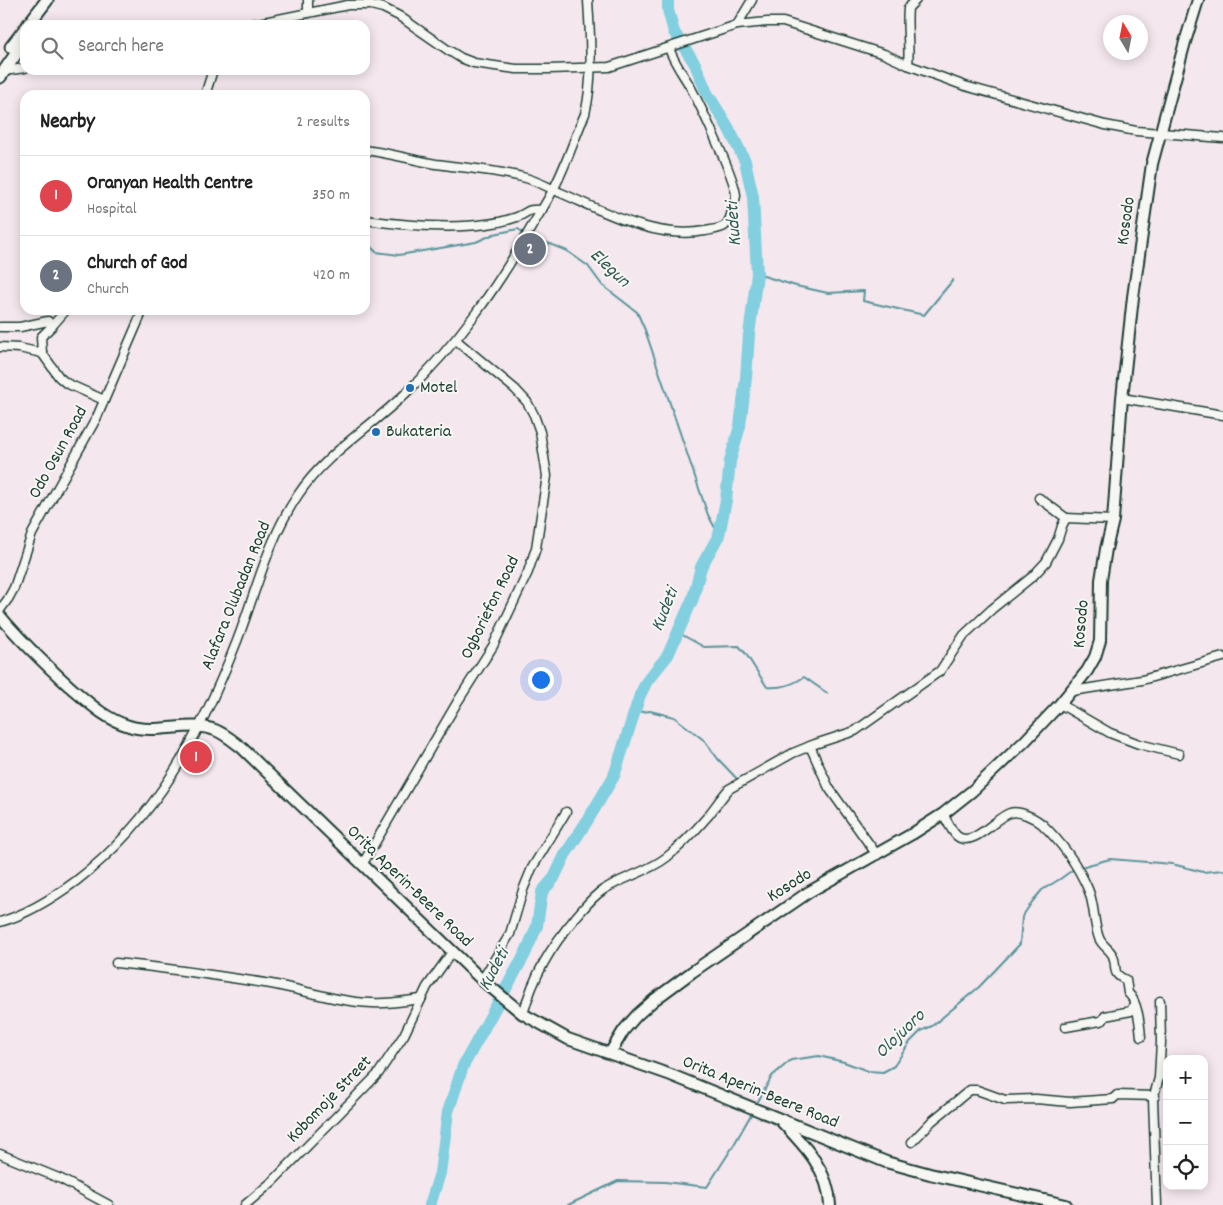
<!DOCTYPE html>
<html lang="en">
<head>
<meta charset="utf-8">
<style>
	:root { --surface:#fff; --page:#f2f2f2; --text:#222; --muted:#767676; --line:#e0e0e0; --accent:#2563eb }
	body { margin:0; font-family:Dekko,sans-serif; background:var(--page); color:var(--text) }
	.controls { position:absolute; right:15px; bottom:15px; display:grid; overflow:hidden; border-radius:10px; box-shadow:0 2px 12px #0003 }
	.controls button { width:45px; height:45px; display:grid; place-items:center; padding:0; border:0; border-bottom:1px solid var(--line); background:var(--surface); color:var(--text); font:25px sans-serif }
	.compass { position:absolute; left:1103px; top:15px; width:45px; height:45px; border-radius:50%; background:var(--surface); box-shadow:0 2px 12px #0003; rotate:350deg }
	.you { position:absolute; left:540px; top:679px; width:18px; height:18px; margin:-12px; border:4px solid #fff; border-radius:50%; background:#1a73e8; box-shadow:0 0 0 8px #1a73e833 }
	.badge { display:grid; place-items:center; width:32px; height:32px; border-radius:50%; background:var(--accent); color:#fff; font-size:16px; font-weight:700 }
	.pin { position:absolute; translate:-50% -50%; border:2px solid #fff; box-shadow:0 1px 5px #0006 }
	.list { margin:0; padding:0; list-style:none }
	h2 { display:flex; justify-content:space-between; align-items:center; height:65px; margin:0; padding:0 20px; font-size:21px }
	h2 small { font-size:16px; font-weight:400; color:var(--muted) }
	.list li { display:grid; grid-template-columns:32px 1fr auto; gap:15px; align-items:center; box-sizing:border-box; height:80px; padding:0 20px; border-top:1px solid var(--line) }
	.list b { display:block; font-size:19px; white-space:nowrap }
	.list p { margin:0; font-size:16px; white-space:nowrap; color:var(--muted) }
	.list em { font-size:16px; font-style:normal; color:var(--muted) }
	.icon { flex:none; width:28px; height:28px; fill:none; stroke:currentColor; stroke-width:2; stroke-linecap:round; stroke-linejoin:round }
	.map { position:relative; flex:none; width:1223px; height:1205px; overflow:hidden }
	.search { position:absolute; background:var(--surface); box-shadow:0 2px 12px #0003; left:20px; top:20px; width:350px; height:55px; display:flex; align-items:center; gap:12px; box-sizing:border-box; padding:0 18px; border-radius:15px; color:var(--muted); font-size:19px }
	.panel { position:absolute; background:var(--surface); box-shadow:0 2px 12px #0003; left:20px; top:90px; width:350px; height:225px; border-radius:15px }
	.map>svg:first-child { display:block }
	.lines { fill:none; stroke-linecap:round; stroke-linejoin:round }
	.stream { stroke:#5a959b; stroke-width:2 }
	.river { stroke:#81cfdf; stroke-width:12 }
	.minor-casing { stroke:#1f3d34; stroke-width:11 }
	.major-casing { stroke:#1f3d34; stroke-width:14 }
	.highway-casing { stroke:#1f3d34; stroke-width:15 }
	.minor { stroke:#f6f6f2; stroke-width:8 }
	.major { stroke:#f6f6f2; stroke-width:10 }
	.highway { stroke:#f6f6f2; stroke-width:11 }
	.poi-dot { fill:#1f6fb2; stroke:#f6f6f2; stroke-width:2 }
	.labels { text-anchor:middle; dominant-baseline:central; stroke-width:4; stroke-linejoin:round; paint-order:stroke }
	.street-label { font-size:18px; fill:#1f3d34; stroke:#f6f6f2 }
	.poi-label { font-size:18px; fill:#1f3d34; stroke:#f6f6f2; text-anchor:start }
	.water-label { font-size:19px; font-style:italic; fill:#335a56; stroke:#f6f6f2 }
</style>
</head>
<body>
<div class="map">
<svg width="1223" height="1205" viewBox="0 0 1223 1205">
	<rect width="100%" height="100%" fill="#f4e7ee"/>
	<filter id="ink" filterUnits="userSpaceOnUse"><feTurbulence type="fractalNoise" baseFrequency=".02" numOctaves="2"/><feDisplacementMap in="SourceGraphic" scale="10" xChannelSelector="R" yChannelSelector="G"/><feConvolveMatrix kernelMatrix="1 2 1 2 8 2 1 2 1" color-interpolation-filters="sRGB"/></filter>
	<g filter="url(#ink)">
		<g class="lines">
			<g class="stream">
				<path d="M530 236 567 251 588 266 602 285 637 312 645 330 708 515 719 535"/>
				<path d="M365 241 376 252 399 255 476 242 494 234 518 229 526 234"/>
				<path d="M757 274 796 286 828 293 864 291 863 301 924 315 953 280"/>
				<path d="M677 632 704 647 739 646 746 654 767 687C782 688 792 685 804 677L827 693"/>
				<path d="M634 713 650 711 674 717 705 741 718 759 739 781"/>
				<path d="M1081 867 1110 859 1172 864 1203 872 1223 870"/>
				<path d="M756 1105 772 1076 791 1060 819 1056 844 1062 868 1071 883 1072 894 1066 910 1042 921 1031 932 1026 979 987 1020 944 1022 917 1032 902 1042 890 1060 879 1074 869"/>
				<path d="M568 1205 618 1181 665 1182 707 1187 732 1148 753 1111"/>
			</g>
			<path class="river" d="M430 1205 440 1173 448 1112 463 1066 525 954 537 926 542 892 554 878 565 855 589 818 614 776 640 695 647 681 668 655 693 598 701 567 719 535 726 500 730 461 740 426 746 378 749 335 757 274 753 197 745 161 728 127 707 93 695 64 674 32 668 10V0"/>
			<g class="minor-casing">
				<g id="minor">
					<path d="M308 13V0"/>
					<path d="M248 25 348 5H371L383 8 399 16 448 50 461 58 474 63 516 69H549L609 67 737 25 767 22H783L884 54 908 65 965 86 1105 125 1136 131 1223 138"/>
					<path d="M737 25 752 0"/>
					<path d="M908 65C910 46 906 27 908 8L916 0"/>
					<path d="M4 71 25 68"/>
					<path d="M205 95 213 70"/>
					<path d="M365 150C389 153 412 160 436 164 465 168 494 170 522 177 535 180 548 187 561 193 605 212 655 240 705 231 722 228 728 229 732 211 733 206 735 201 736 196 736 180 700 105 691 88 683 74 674 63 669 48"/>
					<path d="M365 220C402 225 451 229 487 224 497 223 508 220 517 217 530 212 525 209 542 210"/>
					<path d="M0 327H20L48 321 52 326 66 310"/>
					<path d="M0 347 19 348 42 353 59 377 66 383 104 400"/>
					<path d="M42 353 41 337 52 326"/>
					<path d="M1122 398 1223 415"/>
					<path d="M1039 498 1066 518"/>
					<path d="M0 610 8 599 14 588 32 534 97 417 143 310"/>
					<path d="M1072 691 1142 680 1223 657"/>
					<path d="M1060 704 1110 733 1139 744 1179 754"/>
					<path d="M810 746 829 788 877 855"/>
					<path d="M943 814C947 820 951 831 957 836 973 849 997 816 1010 813 1019 810 1035 818 1042 824 1061 842 1078 866 1088 889 1095 905 1093 922 1099 938 1102 946 1110 949 1113 956 1118 968 1110 973 1126 980L1128 993C1138 1001 1140 1025 1141 1037"/>
					<path d="M362 865 458 701 493 646 528 572 536 548 547 476 540 432 534 415 527 402 515 389 456 340"/>
					<path d="M0 922C28 914 53 898 76 881 158 818 200 735 237 641 256 592 268 539 298 495 325 454 371 427 406 393 459 342 496 289 532 226 539 214 547 202 553 190 566 166 574 139 585 114 594 77 590 38 588 0"/>
					<path d="M116 963C168 968 220 976 271 984 304 990 338 1002 372 1003 389 1004 405 1001 421 999"/>
					<path d="M482 980 510 934 523 890 532 868 566 812"/>
					<path d="M523 1014C534 975 550 948 576 917 584 908 592 897 603 890 623 877 648 872 667 857 682 845 696 830 708 816 715 807 721 798 729 789L793 753 815 744 855 731 940 671 964 635 992 609 1033 576 1046 562 1058 539 1062 526 1066 518 1113 520"/>
					<path d="M1066 1027 1100 1021 1103 1020 1105 1016 1131 1011 1134 1004"/>
					<path d="M912 1142 932 1121 970 1090H977L1005 1100 1036 1099 1070 1102 1113 1099 1117 1095 1155 1096"/>
					<path d="M0 1154 61 1179 109 1205"/>
					<path d="M245 1205 273 1181 378 1074 404 1035 427 987 452 952"/>
					<path d="M1157 1205 1153 1099 1159 1078 1161 1042 1160 1001"/>
				</g>
			</g>
			<g class="major-casing">
				<g id="major">
					<path d="M0 616C21 641 45 664 69 686 88 702 105 719 129 726 157 735 189 720 215 730 225 734 233 741 241 747L482 980 523 1014 568 1039 671 1075 886 1162 930 1174 1066 1205"/>
					<path d="M610 1053 624 1030 637 1015 654 1000 692 972 809 892 912 834 943 814 972 791 1025 741 1060 704 1087 671 1095 657 1100 641 1101 580 1106 549 1113 520 1122 398 1133 297 1152 164 1185 42 1198 0"/>
					<path d="M782 1122C805 1146 829 1171 830 1205"/>
				</g>
			</g>
			<g class="highway-casing">
				<g id="highway">
					<path d="M28 25 47 0"/>
					<path d="M11 47 25 29"/>
					<path d="M0 77 25 41"/>
				</g>
			</g>
			<use href="#minor" class="minor"/>
			<use href="#major" class="major"/>
			<use href="#highway" class="highway"/>
		</g>
	</g>
	<g class="poi-dot">
		<circle cx="410" cy="388" r="5"/>
		<circle cx="376" cy="432" r="5"/>
	</g>
	<g class="labels">
		<g class="street-label">
			<text transform="translate(1127 221) rotate(-82)">Kosodo</text>
			<text transform="translate(59 453) rotate(-61)">Odo Osun Road</text>
			<text transform="translate(237 596) rotate(-68)">Alafara Olubadan Road</text>
			<text transform="translate(491 608) rotate(-64)">Ogboriefon Road</text>
			<text transform="translate(1082 624) rotate(-85)">Kosodo</text>
			<text transform="translate(790 886) rotate(-32)">Kosodo</text>
			<text transform="translate(409 887) rotate(44)">Orita Aperin-Beere Road</text>
			<text transform="translate(760 1093) rotate(22)">Orita Aperin-Beere Road</text>
			<text transform="translate(330 1100) rotate(-46)">Kobomoje Street</text>
		</g>
		<g class="poi-label">
			<text x="420" y="388">Motel</text>
			<text x="386" y="432">Bukateria</text>
		</g>
		<g class="water-label">
			<text transform="translate(735 224) rotate(-94)">Kudeti</text>
			<text transform="translate(609 269) rotate(43)">Elegun</text>
			<text transform="translate(666 610) rotate(-68)">Kudeti</text>
			<text transform="translate(495 970) rotate(-62)">Kudeti</text>
			<text transform="translate(901 1035) rotate(-44)">Olojuoro</text>
		</g>
	</g>
</svg>
<div class="controls">
<button>+</button>
<button>−</button>
<button><svg class="icon" aria-label="locate" viewBox="0 0 24 24"><circle cx="12" cy="12" r="6"/><path d="M12 2v4M12 18v4M2 12h4M18 12h4"/></svg></button>
</div>
<svg class="compass" viewBox="-18 -18 36 36"><path d="M0-13l5 13h-10z" fill="#e53935"/><path d="M0 13l5-13h-10z" fill="#767676"/></svg>
<div class="you"></div>
<div class="pin badge" style="left:196px;top:757px;background:#e0444e">1</div>
<div class="pin badge" style="left:530px;top:249px;background:#6b7280">2</div>
<div class="search"><svg class="icon" aria-label="search" viewBox="0 0 24 24"><circle cx="10" cy="10" r="6"/><path d="M15 15l6 6"/></svg>Search here</div>
<section class="panel">
<h2>Nearby<small>2 results</small></h2>
<ul class="list">
<li><span class="badge" style="background:#e0444e">1</span><div><b>Oranyan Health Centre</b><p>Hospital</p></div><em>350 m</em></li>
<li><span class="badge" style="background:#6b7280">2</span><div><b>Church of God</b><p>Church</p></div><em>420 m</em></li>
</ul>
</section>
</div>
</body>
</html>
